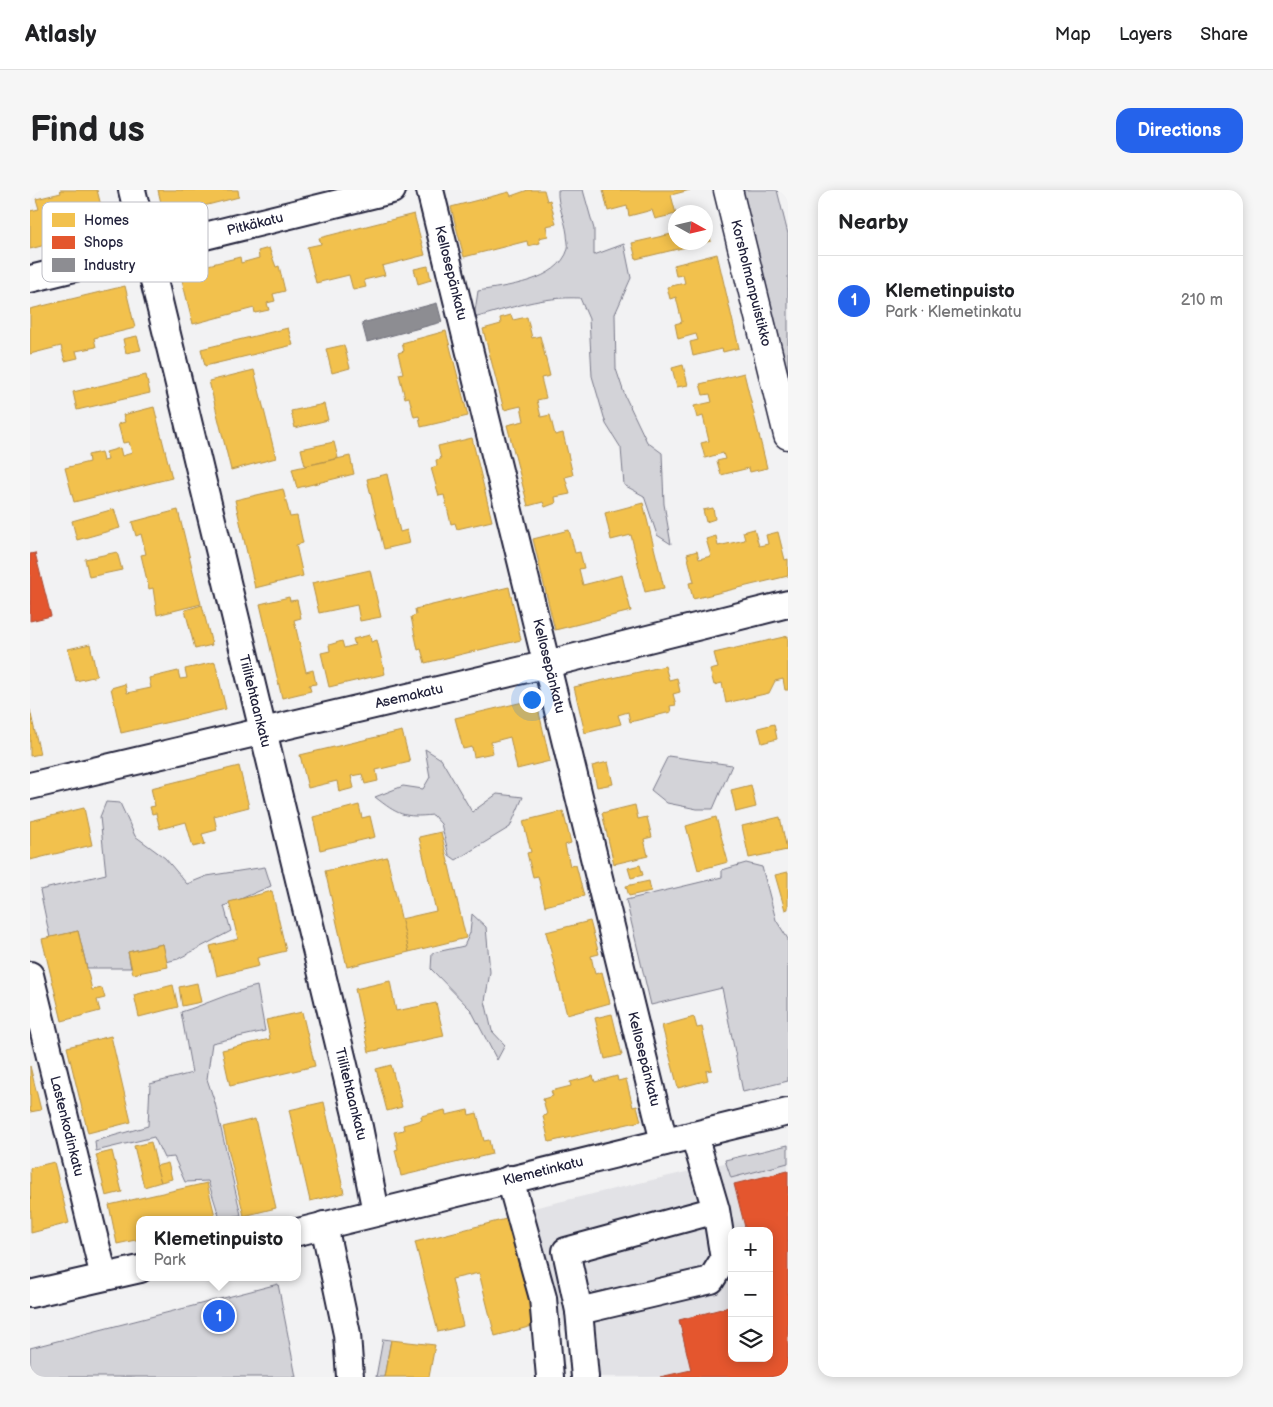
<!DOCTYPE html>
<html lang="en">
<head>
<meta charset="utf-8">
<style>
	:root { --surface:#fff; --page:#f6f6f6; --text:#202124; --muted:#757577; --line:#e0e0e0; --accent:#2563eb }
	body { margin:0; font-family:"Balsamiq Sans",sans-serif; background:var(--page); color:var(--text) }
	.controls { position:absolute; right:15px; bottom:15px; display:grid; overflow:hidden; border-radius:10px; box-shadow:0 2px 12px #0003 }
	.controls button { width:45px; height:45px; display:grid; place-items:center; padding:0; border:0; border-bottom:1px solid var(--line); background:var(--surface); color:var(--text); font:25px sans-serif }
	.compass { position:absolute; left:638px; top:15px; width:45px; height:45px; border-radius:50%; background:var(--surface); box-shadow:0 2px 12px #0003; rotate:98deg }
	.you { position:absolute; left:501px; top:509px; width:18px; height:18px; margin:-12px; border:4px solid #fff; border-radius:50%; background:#1a73e8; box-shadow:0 0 0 8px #1a73e833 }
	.badge { display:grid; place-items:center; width:32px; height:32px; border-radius:50%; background:var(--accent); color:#fff; font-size:16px; font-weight:700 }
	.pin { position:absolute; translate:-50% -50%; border:2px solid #fff; box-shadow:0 1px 5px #0006 }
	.popup { position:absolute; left:106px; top:1026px; width:165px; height:65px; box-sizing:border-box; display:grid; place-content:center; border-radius:10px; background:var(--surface); filter:drop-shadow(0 1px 4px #0005); font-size:16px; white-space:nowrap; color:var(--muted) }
	.popup b { font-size:19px; color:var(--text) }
	.popup::after { content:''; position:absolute; left:50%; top:100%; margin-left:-10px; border:10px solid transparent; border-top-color:var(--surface) }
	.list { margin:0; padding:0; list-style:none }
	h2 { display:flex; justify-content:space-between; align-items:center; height:65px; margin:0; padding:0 20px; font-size:21px }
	h2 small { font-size:16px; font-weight:400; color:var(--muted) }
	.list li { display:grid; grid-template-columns:32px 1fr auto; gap:15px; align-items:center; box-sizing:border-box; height:90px; padding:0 20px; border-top:1px solid var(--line) }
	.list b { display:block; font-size:19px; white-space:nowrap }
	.list p { margin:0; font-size:16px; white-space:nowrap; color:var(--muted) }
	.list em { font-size:16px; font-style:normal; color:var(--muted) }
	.icon { flex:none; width:28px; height:28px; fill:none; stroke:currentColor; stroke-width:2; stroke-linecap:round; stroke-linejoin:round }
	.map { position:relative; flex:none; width:758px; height:1187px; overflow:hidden; border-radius:15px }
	header { display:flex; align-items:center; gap:30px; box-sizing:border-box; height:70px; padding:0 25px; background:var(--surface); border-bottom:1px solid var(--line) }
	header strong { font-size:24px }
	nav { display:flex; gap:28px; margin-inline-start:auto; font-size:18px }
	.intro { display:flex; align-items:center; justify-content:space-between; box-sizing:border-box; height:120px; padding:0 30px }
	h1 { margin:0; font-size:35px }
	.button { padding:12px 22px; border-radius:15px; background:var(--accent); color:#fff; font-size:18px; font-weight:700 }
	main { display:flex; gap:30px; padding:0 30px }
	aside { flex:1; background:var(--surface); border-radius:15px; box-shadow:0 2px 12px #0003 }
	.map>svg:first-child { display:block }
	.built { fill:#e2e2e6; fill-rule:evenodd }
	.green { fill:#d3d3d8; stroke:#7a7a8a }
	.homes { fill:#f2c14e; stroke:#b49148 }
	.shops { fill:#e4572e; stroke:#aa4732 }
	.industry { fill:#8d8d92; stroke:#6d6d78 }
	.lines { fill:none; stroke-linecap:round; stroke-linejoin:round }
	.minor-casing { stroke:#22223b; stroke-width:30 }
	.major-casing { stroke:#22223b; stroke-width:31 }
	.minor { stroke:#fff; stroke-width:26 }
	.major { stroke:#fff; stroke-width:28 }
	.labels { text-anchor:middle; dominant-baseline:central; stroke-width:5; stroke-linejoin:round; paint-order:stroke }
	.street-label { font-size:14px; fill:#22223b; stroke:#fff }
	.key { fill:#fff; stroke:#bdbdc4; stroke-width:1 }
	.key-label { font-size:14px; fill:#22223b }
</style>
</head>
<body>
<header>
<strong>Atlasly</strong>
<nav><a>Map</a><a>Layers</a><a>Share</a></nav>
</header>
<div class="intro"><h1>Find us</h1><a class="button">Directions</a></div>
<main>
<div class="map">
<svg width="758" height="1187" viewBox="0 0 758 1187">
	<rect width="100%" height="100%" fill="#f2f2f3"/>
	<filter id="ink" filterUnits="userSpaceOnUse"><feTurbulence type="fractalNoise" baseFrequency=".02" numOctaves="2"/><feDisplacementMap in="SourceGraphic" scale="10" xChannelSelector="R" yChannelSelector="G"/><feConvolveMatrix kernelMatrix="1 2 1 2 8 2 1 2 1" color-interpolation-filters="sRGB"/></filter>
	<g filter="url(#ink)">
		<path class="built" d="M758 958V1187H547L503 1018ZM702 1041H739V1168H702Z"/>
		<g class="green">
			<path d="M528 0H553L564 39V65L594 54 601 88 585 124 586 179 595 206 617 252 632 263 634 314 641 354 627 345 614 306 594 295 591 258 576 234 562 186 559 129 550 108C513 106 480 118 444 128L448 101C475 96 528 92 538 59 539 55 537 49 537 44 535 28 527 16 528 0Z"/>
			<path d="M712 0H747L758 44V189Z"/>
			<path d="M395 559 411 569 442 622 467 604 493 607 480 637 426 670 419 665 411 634 403 625C374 628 368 625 345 607L373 596 393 599 400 587Z"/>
			<path d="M638 566 702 575 683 619H667L637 613 621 600Z"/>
			<path d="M76 612 90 613 105 646 135 668 157 694 177 686 235 677 241 696 194 716 201 741 148 769 136 772 133 754 98 762 101 778H57L48 741 20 748 10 700 76 684 70 627Z"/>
			<path d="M716 673 732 677 746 730 758 749V891L713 902 692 798 621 815 596 710 692 687V680Z"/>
			<path d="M442 724 456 737 460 782 455 811 462 841 475 855 467 870 441 820 401 779 402 763 434 756 440 743Z"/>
			<path d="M227 796 235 841 182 853 177 889 185 913 211 1025 190 1029 178 991 155 992 144 967 134 968 124 947 66 961 65 951 118 936 120 894 162 883 151 822C177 814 201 802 227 796Z"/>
			<path d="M758 955V973L701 988 695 970Z"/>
			<path d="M248 1094 266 1187H0V1158Z"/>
			<path d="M353 1149 361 1150 354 1187H346Z"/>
		</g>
		<g class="homes">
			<path d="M30 0H67L77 39 0 59V21L9 19 6 9 31 3Z"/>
			<path d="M128 0H208L209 7 134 26Z"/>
			<path d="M498 0H514L517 11 520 10 526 34 516 36 518 46 509 48 510 53 498 56 497 51 434 67 421 17 479 2 481 6Z"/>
			<path d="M573 0H660L641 5 646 24 625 29 622 20 599 26 597 16 578 21Z"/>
			<path d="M384 24 395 65 352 76 355 85 334 90 336 97 323 100 319 85 286 93 277 57 291 54 289 48Z"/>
			<path d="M677 35 681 51 606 69 602 53 646 43V52H676Z"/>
			<path d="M239 58 246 77 249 76 255 101 243 104 245 111 237 113 239 120 225 123 224 118 163 134 150 82 210 67 211 73 229 68 228 61Z"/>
			<path d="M687 64 709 158 693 162 692 159 663 166 660 152 668 150 666 144 648 149 645 134 652 132 646 107 640 109 637 97 655 93 653 85 646 86 644 75Z"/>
			<path d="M398 76 401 90 388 94 384 79Z"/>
			<path d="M95 96 105 138 64 148 66 157 46 161 48 168 35 171 31 156 0 164V119Z"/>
			<path d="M481 125 483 130 497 127 502 148 510 146 520 186 511 188 516 208 507 210 511 227 520 225 525 245 533 243 543 285 535 287 540 304 525 307 526 313 515 317 513 312 498 316 477 235 494 231 491 216 474 220 453 139 471 134 470 128Z"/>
			<path d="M258 138 263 155 175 176 171 159Z"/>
			<path d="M416 141 438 226 391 237 389 226 384 227 379 207 375 208 369 184 373 183 368 163 374 161 372 153Z"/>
			<path d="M107 146 111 160 96 163 93 149Z"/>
			<path d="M314 155 320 178 302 183 296 159Z"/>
			<path d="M653 175 658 195 647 197 642 178Z"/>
			<path d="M224 180 246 268 201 280 179 191Z"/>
			<path d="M714 183 737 278 720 282 719 278 691 285 687 271 695 269 693 263 675 268 671 253 679 251 673 226 667 228 664 216 682 212 680 204 673 205 670 194Z"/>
			<path d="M116 185 120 203 47 220 43 202Z"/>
			<path d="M294 214 298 230 265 238 261 221Z"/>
			<path d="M124 217 142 288 44 312 35 278 59 272 58 265 71 262 73 271 78 270 76 262 90 258 92 266 102 263 99 252 93 253 88 234 95 232 93 225Z"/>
			<path d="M442 248 462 331 427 339 425 333 421 334 414 305 409 306 401 278 407 276 406 270 411 269 408 256Z"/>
			<path d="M304 252 308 268 275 276 271 259Z"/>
			<path d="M320 266 324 284 267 298 262 279Z"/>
			<path d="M357 284 370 342 377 340 380 353 354 359 337 289Z"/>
			<path d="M253 299 260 327 267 326 273 353 266 355 273 386 225 398 205 310Z"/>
			<path d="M613 313 634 398 615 402 601 345 581 350 575 323Z"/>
			<path d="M683 318 685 329 676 332 673 320Z"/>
			<path d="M84 319 90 338 47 350 42 331Z"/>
			<path d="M148 320 171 414 127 425 123 398 119 399 111 365 116 364 111 344 106 346 102 332Z"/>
			<path d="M724 339 729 356 738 354 736 345 748 342 755 370 758 369V386L663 409 659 393 664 392 657 364 667 361 669 369 681 366 676 349 686 346 688 356 715 350 713 342Z"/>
			<path d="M539 340 545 363 550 362 554 378 549 379 553 395 592 385 601 421 525 440 503 349Z"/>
			<path d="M87 362 92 380 59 387 55 369Z"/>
			<path d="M340 380 351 427 330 431 327 415 289 423 282 393Z"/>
			<path d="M479 397 491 450 395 473 391 459 388 460 381 427 386 425 385 419Z"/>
			<path d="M259 407 260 411 267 410 271 428 264 430 276 482 283 480 286 494 279 495 281 501 252 508 230 414Z"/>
			<path d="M172 415 182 455 165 459 155 420Z"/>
			<path d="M340 445 341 452 347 450 355 484 299 497 291 463 300 461 299 455 312 451 314 458 325 455 323 449Z"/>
			<path d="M758 446V500H755L753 489 745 491 739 503 696 513 692 493 684 495 680 480 688 478 684 463Z"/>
			<path d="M60 454 67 486 46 491 38 459Z"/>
			<path d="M185 472 196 519 91 543 81 498 95 494 97 503 121 498 119 488 148 481 150 489 157 488 155 479Z"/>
			<path d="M635 476 639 490 647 488 650 502 643 504 646 515 640 516 641 522 600 532 598 522 588 525 591 534 555 543 544 497Z"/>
			<path d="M506 509 520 571 487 579 480 547 461 552 463 563 444 567 442 557 433 559 425 528Z"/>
			<path d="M0 520 10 564 0 566Z"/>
			<path d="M744 534 747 549 732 553 728 538Z"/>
			<path d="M372 541 380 572 346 580 348 591 335 594 332 584 321 586 324 598 309 602 307 591 278 598 270 565Z"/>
			<path d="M578 572 583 594 567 597 562 576Z"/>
			<path d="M209 576 219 617 184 626 187 640 172 644 175 654 163 657 156 632 130 639 126 623 122 624 120 617 125 616 121 598Z"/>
			<path d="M721 595 726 617 706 622 701 600Z"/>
			<path d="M329 615 332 628 340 626 345 647 290 660 283 627Z"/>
			<path d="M605 615 608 629 617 627 622 647 614 649 618 666 584 674 572 623Z"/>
			<path d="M54 618 62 655 0 670V631Z"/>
			<path d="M533 621 541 653 535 655 540 676 546 675 554 706 515 716 508 686 503 687 497 663 501 662 493 631Z"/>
			<path d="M686 627 698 672 668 680 656 636Z"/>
			<path d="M750 627 757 660 719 668 712 636Z"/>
			<path d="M411 642 436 748 379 762 371 729 406 721 389 647Z"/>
			<path d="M357 667 379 762 317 777 295 681Z"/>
			<path d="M610 675 613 685 601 688 598 678Z"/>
			<path d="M758 682V719L755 720 745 685Z"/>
			<path d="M619 691 621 701 599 706 596 696Z"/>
			<path d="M242 701 256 761 227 768 229 776 187 786 180 756 208 749 199 712Z"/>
			<path d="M560 731 569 764 561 766 565 784 572 782 580 813 537 825 516 742Z"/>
			<path d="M48 741 62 800 72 798 75 808 67 810 70 821 32 831 12 749Z"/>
			<path d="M133 754 138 777 103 784 98 762Z"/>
			<path d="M360 791 366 821 406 813 414 846 339 862 325 799Z"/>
			<path d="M167 793 171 812 152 816 149 797Z"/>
			<path d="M143 795 148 817 109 827 104 805Z"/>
			<path d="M272 822 285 876 200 896 192 860 240 849 236 830Z"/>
			<path d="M582 824 592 865 575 869 565 828Z"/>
			<path d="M664 827 667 838 672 837 682 880 676 881 678 890 648 898 632 836Z"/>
			<path d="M81 846 101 932 58 943 37 857Z"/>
			<path d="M361 875 372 917 357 921 346 879Z"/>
			<path d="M0 876 11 920 0 922Z"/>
			<path d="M563 886 565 892 587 886 588 891 596 889 603 917 607 916 611 931 519 952 513 926 517 925 513 909 523 906 521 901 541 896 540 892Z"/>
			<path d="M294 912 314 1003 280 1011 259 920Z"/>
			<path d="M415 920 416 925 438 920 439 925 447 923 454 951 459 950 462 964 371 986 365 960 368 959 364 942 374 940 373 935 392 930 391 926Z"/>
			<path d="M225 929 246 1018 214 1026 193 937Z"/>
			<path d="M121 952 131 992 114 997 104 956Z"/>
			<path d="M82 961 92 1002 76 1006 66 965Z"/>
			<path d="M24 972 39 1033 1 1043 0 978Z"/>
			<path d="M138 973 142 989 131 992 126 976Z"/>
			<path d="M177 993 186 1030H110V1049L87 1054 79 1015Z"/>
			<path d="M484 1027 510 1134 465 1146 449 1083 422 1089 433 1136 408 1142 385 1052Z"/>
			<path d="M361 1150 405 1155 399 1187H354Z"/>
		</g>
		<g class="shops">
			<path d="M5 363 21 426 0 431V364Z"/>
			<path d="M758 981V1187H630L661 1180 649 1130 699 1117 702 1091V1168H739V1041H716L704 994Z"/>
		</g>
		<path class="industry" d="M407 113 412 132 337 152 332 133Z"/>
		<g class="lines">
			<g class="minor-casing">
				<g id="minor">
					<path d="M102 0 329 937 346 1022"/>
					<path d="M400 0 634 952"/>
					<path d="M0 89 362 0"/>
					<path d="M0 596 518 474 758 414"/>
					<path d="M0 785 74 1087"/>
					<path d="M664 945 686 1020 694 1069 681 1090 549 1121 536 1061 686 1020"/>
					<path d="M480 989 513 1108 520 1187"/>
					<path d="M294 1035 317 1144 320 1187"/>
					<path d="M268 1042 758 922"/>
					<path d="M0 1104 110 1079"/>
					<path d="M549 1121 555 1187"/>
				</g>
			</g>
			<g class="major-casing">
				<path id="major" d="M698 0 758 245"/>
			</g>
			<use href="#minor" class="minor"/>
			<use href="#major" class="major"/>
		</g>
	</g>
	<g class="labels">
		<g class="street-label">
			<text transform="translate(225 34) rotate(-14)">Pitkäkatu</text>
			<text transform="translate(421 83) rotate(76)">Kellosepänkatu</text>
			<text transform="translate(721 93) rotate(76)">Korsholmanpuistikko</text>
			<text transform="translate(519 476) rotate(76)">Kellosepänkatu</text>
			<text transform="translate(379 506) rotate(-13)">Asemakatu</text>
			<text transform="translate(225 511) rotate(76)">Tiilitehtaankatu</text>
			<text transform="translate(614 869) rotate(76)">Kellosepänkatu</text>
			<text transform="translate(321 904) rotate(76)">Tiilitehtaankatu</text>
			<text transform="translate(37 936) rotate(76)">Lastenkodinkatu</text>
			<text transform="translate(513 981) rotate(-14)">Klemetinkatu</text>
		</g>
	</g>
	<rect x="12" y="12" width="166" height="80" rx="8" class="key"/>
	<rect x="22" y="23" width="23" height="14" fill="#f2c14e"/>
	<rect x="22" y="46" width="23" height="13" fill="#e4572e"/>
	<rect x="22" y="68" width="23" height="14" fill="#8d8d92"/>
	<g class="key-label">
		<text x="54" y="35">Homes</text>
		<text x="54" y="57">Shops</text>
		<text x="54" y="80">Industry</text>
	</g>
</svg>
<div class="controls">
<button>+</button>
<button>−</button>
<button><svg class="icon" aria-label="layers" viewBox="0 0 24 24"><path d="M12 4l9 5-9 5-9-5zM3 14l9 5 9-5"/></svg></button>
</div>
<svg class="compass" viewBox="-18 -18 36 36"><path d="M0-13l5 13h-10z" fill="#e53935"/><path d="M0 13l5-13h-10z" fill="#757577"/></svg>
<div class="you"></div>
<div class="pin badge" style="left:189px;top:1126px">1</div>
<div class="popup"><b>Klemetinpuisto</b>Park</div>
</div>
<aside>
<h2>Nearby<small></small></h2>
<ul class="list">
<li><span class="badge">1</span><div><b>Klemetinpuisto</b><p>Park · Klemetinkatu</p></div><em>210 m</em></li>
</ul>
</aside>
</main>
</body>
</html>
